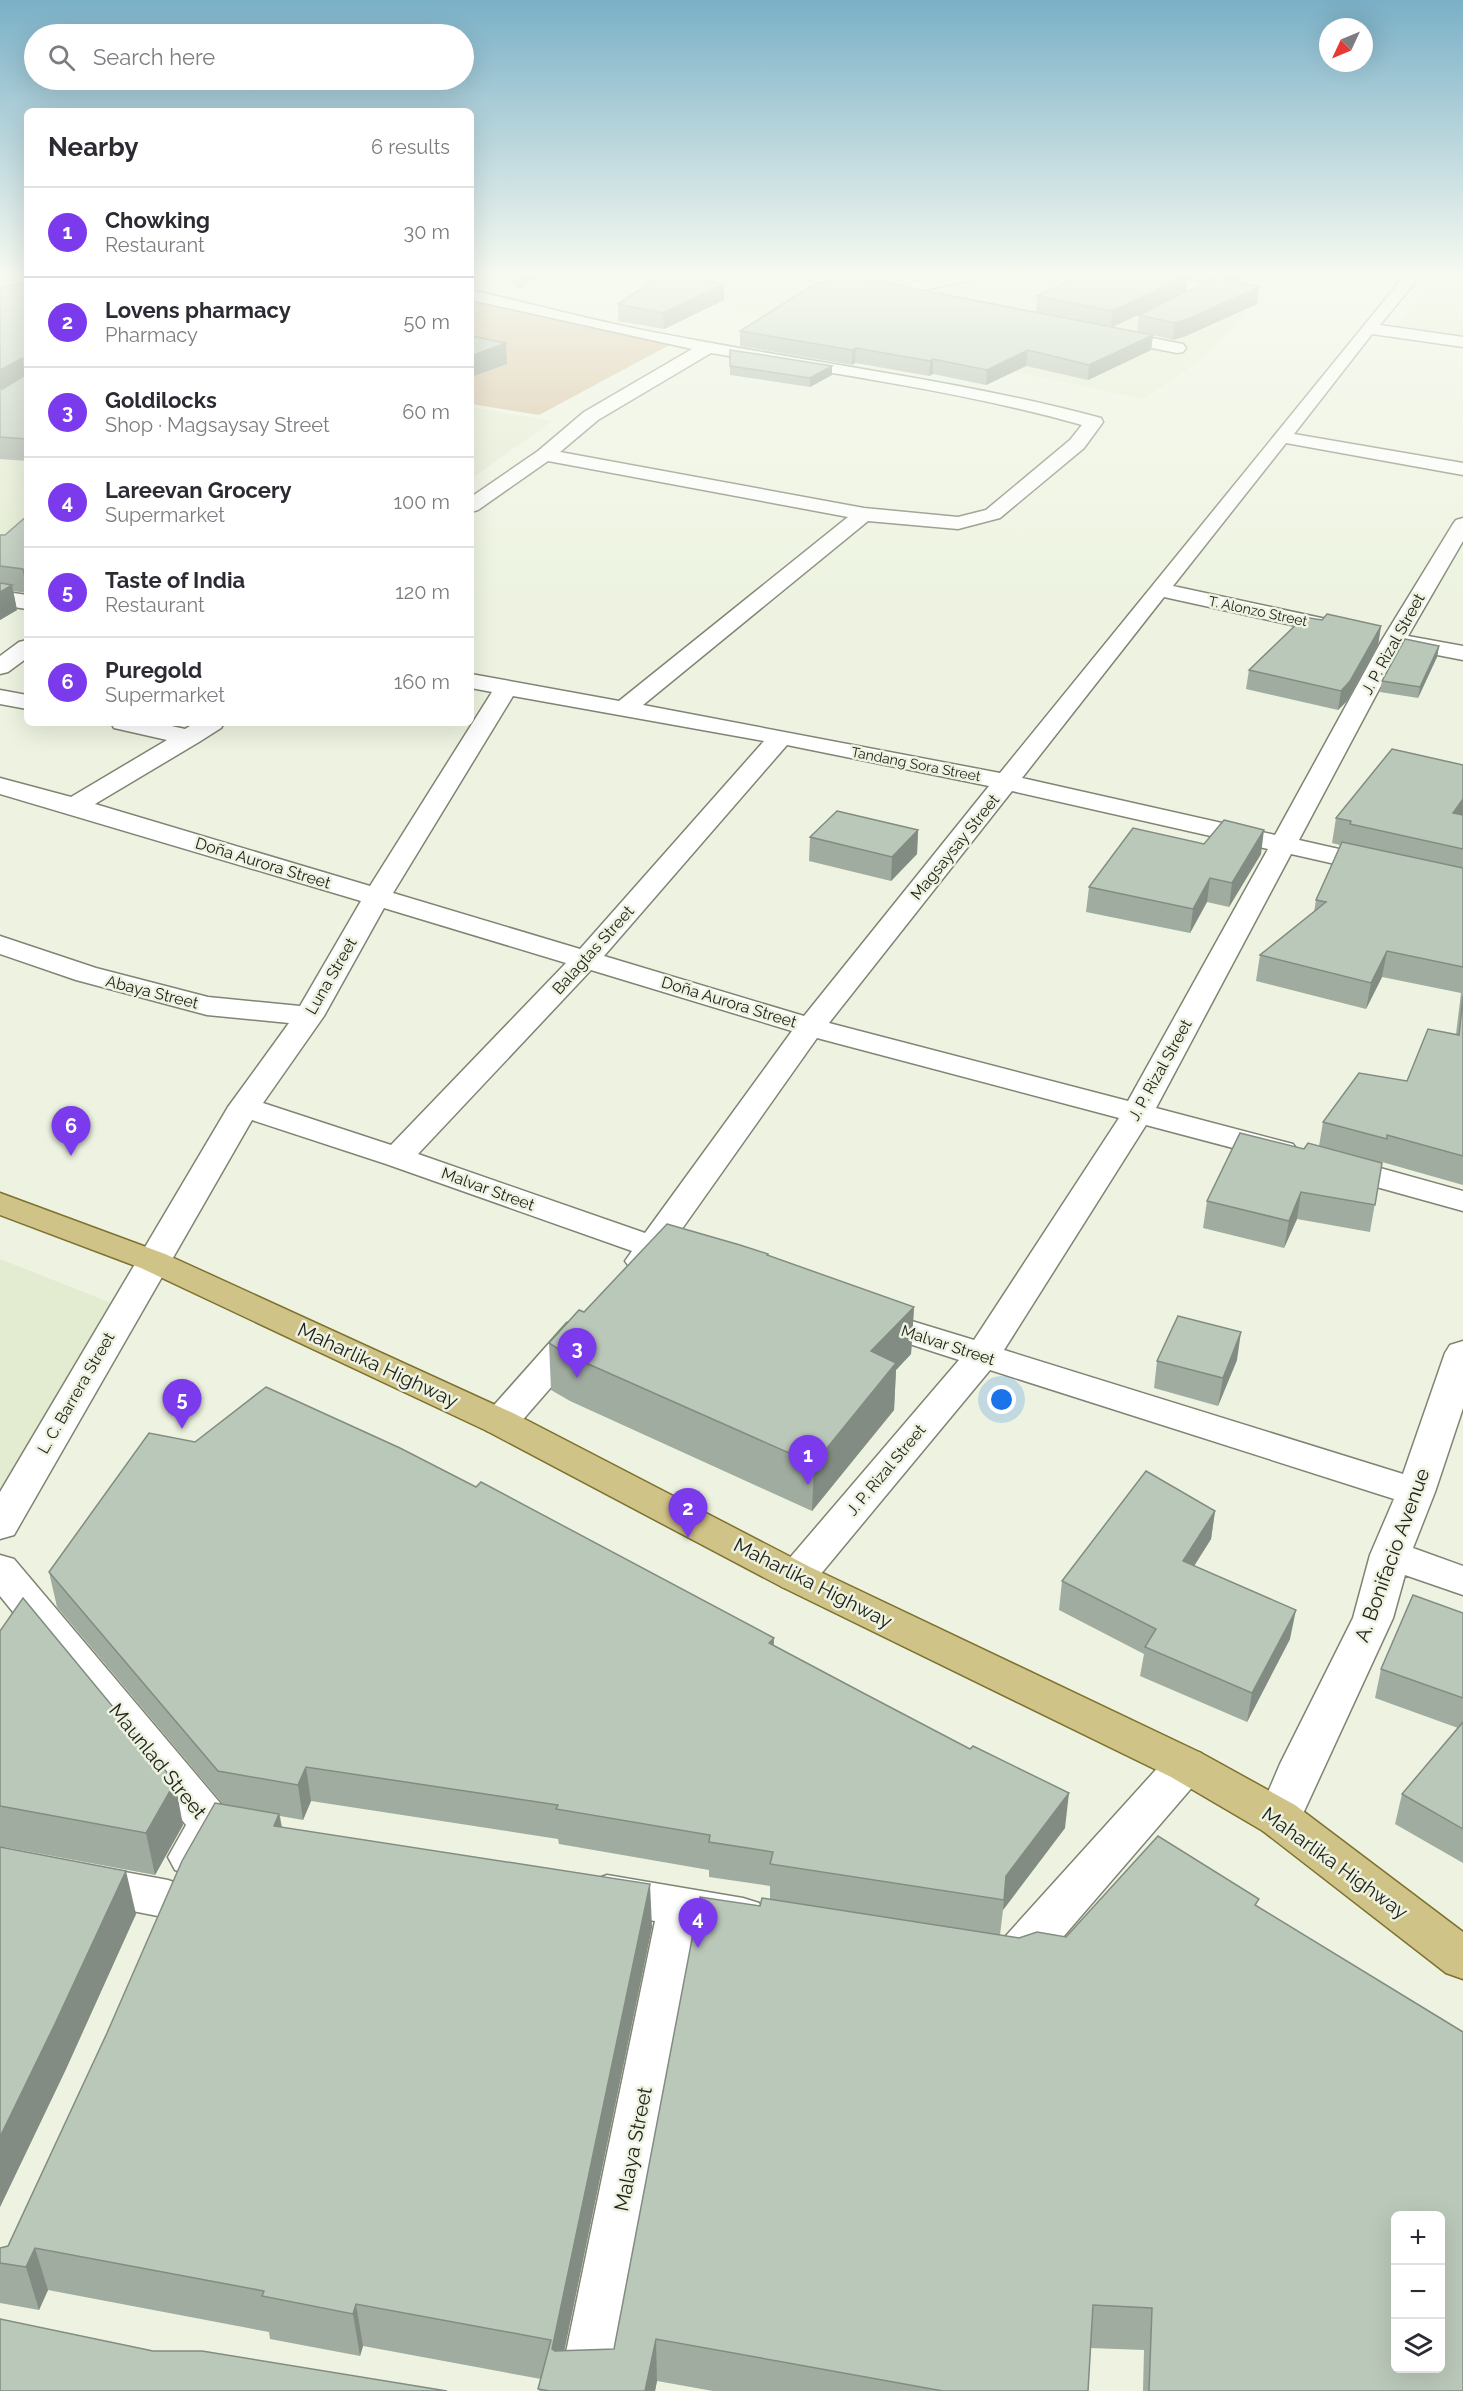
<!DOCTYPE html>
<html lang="en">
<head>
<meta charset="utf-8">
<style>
	:root { --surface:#fff; --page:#f7f7f7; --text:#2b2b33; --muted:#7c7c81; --line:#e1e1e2; --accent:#7c3aed }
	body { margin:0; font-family:Raleway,sans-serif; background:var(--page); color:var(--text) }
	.controls { position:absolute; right:18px; bottom:18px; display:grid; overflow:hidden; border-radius:9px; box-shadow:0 6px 24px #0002 }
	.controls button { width:54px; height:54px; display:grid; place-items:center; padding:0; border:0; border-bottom:2px solid var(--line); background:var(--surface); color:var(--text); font:30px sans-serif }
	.compass { position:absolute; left:1319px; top:18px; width:54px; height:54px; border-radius:50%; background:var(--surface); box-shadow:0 6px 24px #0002; rotate:226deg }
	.you { position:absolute; left:1002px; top:1400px; width:21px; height:21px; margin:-15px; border:4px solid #fff; border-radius:50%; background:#1a73e8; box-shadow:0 0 0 9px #1a73e833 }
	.badge { display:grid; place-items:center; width:39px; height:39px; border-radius:50%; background:var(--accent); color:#fff; font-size:20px; font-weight:700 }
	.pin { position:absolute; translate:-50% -50px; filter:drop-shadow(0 2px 3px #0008) }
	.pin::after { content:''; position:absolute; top:32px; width:21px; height:18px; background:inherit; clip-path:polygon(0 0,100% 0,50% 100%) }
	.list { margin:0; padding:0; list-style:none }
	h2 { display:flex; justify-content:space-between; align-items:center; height:78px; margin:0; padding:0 24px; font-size:26px }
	h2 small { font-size:20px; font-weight:400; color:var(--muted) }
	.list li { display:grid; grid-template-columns:39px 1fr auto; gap:18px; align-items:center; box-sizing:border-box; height:90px; padding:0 24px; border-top:2px solid var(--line) }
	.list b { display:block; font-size:22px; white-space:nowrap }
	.list p { margin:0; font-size:20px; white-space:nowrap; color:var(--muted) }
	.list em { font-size:20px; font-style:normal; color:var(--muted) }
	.icon { flex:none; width:33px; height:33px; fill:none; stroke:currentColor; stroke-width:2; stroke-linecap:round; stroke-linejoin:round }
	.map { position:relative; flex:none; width:1463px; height:2391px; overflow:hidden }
	.search { position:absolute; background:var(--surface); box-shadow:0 6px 24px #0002; left:24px; top:24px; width:450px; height:66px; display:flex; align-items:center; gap:15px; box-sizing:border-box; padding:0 21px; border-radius:33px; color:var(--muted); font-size:22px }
	.panel { position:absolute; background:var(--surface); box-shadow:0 6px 24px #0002; left:24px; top:108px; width:450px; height:618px; border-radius:9px }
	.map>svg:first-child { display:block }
	.built { fill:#e3ebd0 }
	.green { fill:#d3b894 }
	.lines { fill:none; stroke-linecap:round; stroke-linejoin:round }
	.minor-casing { stroke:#7f8473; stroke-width:3 }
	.major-casing { stroke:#7e712e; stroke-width:3 }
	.minor { fill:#fff; fill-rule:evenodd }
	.major { fill:#d0c387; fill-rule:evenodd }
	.wall { fill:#a0ac9f; fill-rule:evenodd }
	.shaded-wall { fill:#828c82 }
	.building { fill:#bac8b9; stroke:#828c82; stroke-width:1.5; fill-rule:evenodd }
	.labels { text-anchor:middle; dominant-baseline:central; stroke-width:5; stroke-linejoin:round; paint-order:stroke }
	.far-street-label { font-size:14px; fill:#21231c; stroke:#edf3e0 }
	.street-label { font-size:16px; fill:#21231c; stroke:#edf3e0 }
	.near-street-label { font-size:20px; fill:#21231c; stroke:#edf3e0 }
</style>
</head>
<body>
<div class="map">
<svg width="1463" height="2391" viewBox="0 0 1463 2391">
	<rect width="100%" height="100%" fill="#edf3e0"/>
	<g class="built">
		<path d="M612 275 674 277 704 275H1281L1257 304 1202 359 1143 399 876 343 602 280Z"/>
		<path d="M1442 275H1463V339L1393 329Z"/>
		<path d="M27 403V584L0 579V422Z"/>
		<path d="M471 407 552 421 471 479Z"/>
		<path d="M0 1259 134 1312 0 1521Z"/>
	</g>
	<path class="green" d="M471 296 675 342 539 415 471 404Z"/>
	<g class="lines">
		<g class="minor-casing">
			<g id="minor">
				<path d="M801 275H835L881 284 883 287 875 292 809 280Z"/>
				<path d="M949 275H980L972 280 895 296 887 291 889 288Z"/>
				<path d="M1139 275H1167L1211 286 1213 291 1211 294 1175 311 1169 309 1167 306 1169 303 1193 291 1141 278Z"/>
				<path d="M1405 275H1421L1380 325 1463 337V347L1372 334 1294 434 1463 463V475L1286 443 1173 586 1354 625 1357 630 1354 635 1346 637 1164 597 1022 778 1275 835 1382 640 1453 524 1456 520 1463 518V541L1408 636 1463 646V660L1401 648 1299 840 1463 877V893L1291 854 1156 1108 1293 1144 1298 1151 1293 1158 1282 1161 1146 1125 1004 1350 1403 1474 1445 1353 1450 1345 1463 1341V1408L1435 1492 1413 1548 1463 1566V1595L1405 1575 1393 1618 1295 1831 1279 1836 1263 1831 1257 1818 1280 1764 1353 1618 1370 1555 1394 1499 990 1370 810 1587 796 1591 782 1587 776 1577 782 1567 959 1360 857 1327 851 1319 857 1311 869 1308 974 1340 1119 1118 817 1038 672 1243 684 1247 689 1254 684 1261 672 1264 659 1261 654 1268 642 1271 630 1268 625 1261 632 1251 386 1164 252 1120 14 1535 0 1539V1492L228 1107 289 1023 207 1015 76 980 0 954V936L96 968 208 997 300 1006 361 901 0 794V778L71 797 167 740 114 728 111 723H158L185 729 195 723H224L221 728 199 742 95 804 370 886 492 692 471 688V674L619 701 848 517 548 461 478 510 471 512V497L538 451 584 412 692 349 471 300V290C533 304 595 321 658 333 805 362 955 379 1101 418L1103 422 1084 448 1000 518 958 529 868 521 643 705 1000 773ZM711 353C835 374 961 391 1082 425L1070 440 986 510 958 517 864 508 560 452 598 420ZM513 696 764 741 580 949 393 893ZM787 745 989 786 804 1016 604 956ZM1012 791 1268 849 1128 1101 829 1023ZM384 908 566 963 391 1145 263 1103 324 1016ZM591 970 792 1031 645 1233 418 1154Z"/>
				<path d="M1108 329 1177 343 1183 344 1186 348 1183 352 1177 353 1102 338 1100 334 1102 330Z"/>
				<path d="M0 591 27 595V609L0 605Z"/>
				<path d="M27 640V658L8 672 0 674V656L19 642Z"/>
				<path d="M0 690 27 695V709L0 704Z"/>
				<path d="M1337 1156 1463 1191V1211L1326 1173 1321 1166 1326 1159Z"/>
				<path d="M580 1320 593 1323 598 1331 593 1339 513 1431 500 1434 487 1431 481 1422 487 1413 567 1323Z"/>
				<path d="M0 1555 14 1559 226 1810 232 1823 207 1870 191 1875 175 1870 168 1857 186 1825 0 1596Z"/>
				<path d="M1186 1748 1201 1753 1208 1765 1201 1777 1032 1973 1015 1979 990 1972 983 1958 990 1944 1003 1939 1171 1753Z"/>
				<path d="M0 1849 168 1880 184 1886 191 1899 184 1912 168 1918 0 1885Z"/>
				<path d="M607 1875 743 1898 759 1903 766 1917 759 1931 743 1936 700 1929 614 2391H558L655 1921 607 1913 591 1907 584 1894 591 1881Z"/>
			</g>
		</g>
		<g class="major-casing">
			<path id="major" d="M0 1193 165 1254 513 1413 810 1567 1201 1753 1295 1805 1463 1932V1979L1446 1973 1263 1831 1171 1777 782 1587 487 1431 141 1268 0 1215Z"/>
		</g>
		<use href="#minor" class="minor"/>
		<use href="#major" class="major"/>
	</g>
	<g class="wall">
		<path d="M497 275H550L523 284 522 290Z"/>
		<path d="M1083 275H1246L1234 281 1259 287 1257 304 1186 336 1173 340 1153 335 1151 350 1088 380 1026 366 986 385 933 374 929 376 855 363 852 365 740 346V331L1036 313 1037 296ZM1188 278 1206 282 1139 315 1137 332 1112 327 1186 292Z"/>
		<path d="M27 282V461L0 459V288Z"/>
		<path d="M724 284V300L664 329 618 321V304Z"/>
		<path d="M730 350 832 375 810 387 730 375Z"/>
		<path d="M27 516V593L13 591 17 610 0 620V535H5Z"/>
		<path d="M1322 620 1381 626 1378 645 1347 701 1338 710 1246 689 1249 670Z"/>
		<path d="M1439 646 1437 657 1418 698 1380 692 1382 681Z"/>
		<path d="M1463 765V1185L1382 1162 1370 1232 1297 1219 1284 1248 1203 1228 1207 1201 1304 1149 1319 1146 1323 1122 1407 1081 1456 1034 1461 993 1382 977 1366 1009 1256 981 1260 955 1314 912 1316 900 1340 845 1332 843 1336 818Z"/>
		<path d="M918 830 917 854 891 881 809 861 810 837Z"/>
		<path d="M1204 844 1261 854 1229 907 1207 902 1190 933 1086 912 1089 887Z"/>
		<path d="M768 1256 914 1307 911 1354 896 1370 894 1410 812 1511 570 1401 551 1390 549 1343 584 1312Z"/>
		<path d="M1237 1360 1218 1406 1154 1388 1157 1361Z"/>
		<path d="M1215 1511 1211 1539 1194 1566 1290 1639 1247 1722 1140 1676 1144 1654 1059 1610 1062 1581Z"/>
		<path d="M49 1572 774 1646 1065 1828 1003 1910 1000 1935 1019 1938 1066 1937 1258 1906 1463 2391H1143L1144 2350 1090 2348 1088 2391H713L657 2381 655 2391H539L541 2379 363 2346 360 2356 270 2339 269 2332 48 2290 39 2310 0 2303V2248L8 2246 223 1804 57 1607ZM311 1801 558 1839 559 1844 709 1870V1877L770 1886V1899L760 1906 614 2349 564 2351 652 1927 282 1827 280 1816 303 1820Z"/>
		<path d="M1463 1613V1863L1395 1824 1402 1794 1458 1728 1375 1698 1381 1669Z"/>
		<path d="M0 1631 183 1825 155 1875 4 1847 136 1914 66 2069 0 2207Z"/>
	</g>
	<g class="shaded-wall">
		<path d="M522 275H550L523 284 522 290Z"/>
		<path d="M1188 275 1186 292 1111 328 1112 311Z"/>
		<path d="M1217 275H1246L1215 291Z"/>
		<path d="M724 284V300L664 329 663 313Z"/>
		<path d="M1259 287 1257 304 1186 336 1173 340 1175 323Z"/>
		<path d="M1153 335 1151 350 1088 380 1089 365Z"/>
		<path d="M506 343 507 364 471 377V356Z"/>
		<path d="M856 348 855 363 852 365V350Z"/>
		<path d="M1028 350 1026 366 986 385 987 370Z"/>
		<path d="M22 358 26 379 0 393V370Z"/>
		<path d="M933 359V374L929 376 930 361Z"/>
		<path d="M832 366V375L810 387V378Z"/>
		<path d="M27 577V590L25 578Z"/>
		<path d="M12 585 17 610 0 620V592Z"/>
		<path d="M1381 626 1378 645 1347 701 1338 710 1341 691Z"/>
		<path d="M1439 646 1437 657 1418 698 1420 687Z"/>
		<path d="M1463 799V816L1453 813Z"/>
		<path d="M918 830 917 854 891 881 892 857Z"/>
		<path d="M1264 830 1261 854 1229 907 1232 883Z"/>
		<path d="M1210 878 1207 902 1190 933 1193 909Z"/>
		<path d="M1387 951 1382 977 1366 1009 1371 983Z"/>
		<path d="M1301 1192 1297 1219 1284 1248 1289 1221Z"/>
		<path d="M914 1307 911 1354 896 1370 894 1410 812 1511 814 1464 871 1351Z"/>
		<path d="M1241 1332 1237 1360 1218 1406 1223 1378Z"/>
		<path d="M1215 1511 1211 1539 1179 1590 1183 1561Z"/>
		<path d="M1296 1610 1290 1639 1247 1722 1252 1693Z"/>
		<path d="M774 1638 773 1672 769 1643Z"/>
		<path d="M306 1767 311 1801 303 1820 298 1785Z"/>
		<path d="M175 1782 183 1825 155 1875 146 1833Z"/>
		<path d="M1069 1793 1065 1828 1003 1910 1006 1876Z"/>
		<path d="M279 1814 287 1857 274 1826Z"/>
		<path d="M126 1871 136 1914 66 2069 0 2207V2137Z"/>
		<path d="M650 1884 652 1927 556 2391 552 2349Z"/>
		<path d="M35 2248 48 2290 39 2310 26 2267Z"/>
		<path d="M356 2304 363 2346 360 2356 353 2314Z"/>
		<path d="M656 2339 657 2381 655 2391H645Z"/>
	</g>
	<g class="building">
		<path d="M662 275H682L724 284 663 313 618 304Z"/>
		<path d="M842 275H844L1153 335 1089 365 1028 350 987 370 933 359 930 361 856 348 852 350 740 331 810 287Z"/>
		<path d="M1083 275H1188L1112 311 1037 296Z"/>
		<path d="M1216 277 1259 287 1188 319 1175 323 1139 315Z"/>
		<path d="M27 282V439L0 437V389H3L25 375 26 360 22 358 0 370V288Z"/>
		<path d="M471 336 506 343 471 356Z"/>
		<path d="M730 350 757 354 832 366 810 378 730 366Z"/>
		<path d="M27 516V577L25 578 23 569 0 566V535H5Z"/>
		<path d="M0 583 12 585 0 592Z"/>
		<path d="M1327 614 1381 626 1350 681 1341 691 1249 670 1304 617 1322 620Z"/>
		<path d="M1405 639 1439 646 1420 687 1382 681Z"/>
		<path d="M1392 749 1463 765V799L1453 813 1463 815V849L1350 824 1351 821 1336 818Z"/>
		<path d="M837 811 918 830 892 857 810 837Z"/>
		<path d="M1224 820 1264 830 1232 883 1210 878 1193 909 1089 887 1133 828 1204 844Z"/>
		<path d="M1342 842 1463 868V967L1387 951 1371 983 1260 955 1326 902 1316 900Z"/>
		<path d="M1463 996V1156L1387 1135V1139L1323 1122 1359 1073 1407 1081 1428 1029 1459 1035Z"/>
		<path d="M1240 1133 1304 1149 1308 1143 1382 1163 1375 1205 1301 1192 1289 1221 1207 1201Z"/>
		<path d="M667 1224 740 1245 768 1254 767 1255 914 1307 871 1351 896 1363 814 1464 568 1355 549 1343 579 1310 584 1312Z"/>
		<path d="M1178 1316 1241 1332 1223 1378 1157 1361Z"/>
		<path d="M266 1387 400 1448 476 1487 481 1482 774 1638 769 1643 867 1695 970 1749 973 1746 1069 1793 1006 1876 1004 1900 770 1864 773 1852 709 1842 710 1835 556 1809 558 1805 306 1767 298 1785 218 1771 49 1572 149 1433 195 1442Z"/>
		<path d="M1146 1471 1215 1511 1183 1561 1296 1610 1252 1693 1145 1647 1156 1629 1062 1581Z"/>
		<path d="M1413 1595 1463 1613V1698L1381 1669Z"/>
		<path d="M23 1598 175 1782 146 1833 0 1806V1631Z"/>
		<path d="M1463 1722V1829L1402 1794Z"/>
		<path d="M215 1803 279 1814 274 1826 650 1884 552 2349 555 2351 614 2349 700 1897 760 1906 762 1898 1019 1938 1037 1932 1066 1937 1158 1836 1259 1899 1255 1905 1463 2032V2391H1149L1152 2308 1093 2305 1088 2391H943L656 2339 645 2391H550L538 2389 551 2340 356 2304 353 2314 262 2296 264 2291 35 2248 26 2267 0 2263V2248L8 2246 107 2033 182 1861ZM1395 2216H1440V2368H1395Z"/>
		<path d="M0 1847 126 1871 54 2026 0 2137Z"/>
		<path d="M0 2319 153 2351H202L447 2391H0Z"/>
	</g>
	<linearGradient id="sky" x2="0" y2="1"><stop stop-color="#7ab0c7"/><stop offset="0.45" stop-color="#f7faf1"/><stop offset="1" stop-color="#f7faf1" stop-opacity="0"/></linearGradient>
	<rect width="1463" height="610" fill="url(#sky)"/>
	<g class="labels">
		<g class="far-street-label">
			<text transform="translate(1258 611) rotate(12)">T. Alonzo Street</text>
			<text transform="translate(916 764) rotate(11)">Tandang Sora Street</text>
		</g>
		<g class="street-label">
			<text transform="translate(1393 644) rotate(-61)">J. P. Rizal Street</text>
			<text transform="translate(955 847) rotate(-51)">Magsaysay Street</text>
			<text transform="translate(263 863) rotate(17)">Doña Aurora Street</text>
			<text transform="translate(593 950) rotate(-48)">Balagtas Street</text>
			<text transform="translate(331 976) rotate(-60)">Luna Street</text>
			<text transform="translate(152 992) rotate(14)">Abaya Street</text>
			<text transform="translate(729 1002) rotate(17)">Doña Aurora Street</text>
			<text transform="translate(1160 1070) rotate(-61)">J. P. Rizal Street</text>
			<text transform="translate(488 1189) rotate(20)">Malvar Street</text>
			<text transform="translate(948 1345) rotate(18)">Malvar Street</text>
			<text transform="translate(76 1393) rotate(-60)">L. C. Barrera Street</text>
			<text transform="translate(886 1470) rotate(-50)">J. P. Rizal Street</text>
		</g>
		<g class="near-street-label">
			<text transform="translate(378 1365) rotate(25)">Maharlika Highway</text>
			<text transform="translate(1392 1555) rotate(-70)">A. Bonifacio Avenue</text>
			<text transform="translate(813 1583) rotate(27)">Maharlika Highway</text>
			<text transform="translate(158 1761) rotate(51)">Maunlad Street</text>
			<text transform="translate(1335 1863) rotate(36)">Maharlika Highway</text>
			<text transform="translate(633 2149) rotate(-79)">Malaya Street</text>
		</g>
	</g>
</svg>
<div class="controls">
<button>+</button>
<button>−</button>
<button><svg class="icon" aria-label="layers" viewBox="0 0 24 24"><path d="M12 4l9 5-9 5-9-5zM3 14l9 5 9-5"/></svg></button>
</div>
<svg class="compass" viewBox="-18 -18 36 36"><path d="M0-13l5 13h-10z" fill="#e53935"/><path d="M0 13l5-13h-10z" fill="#7c7c81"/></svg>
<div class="you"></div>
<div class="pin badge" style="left:808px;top:1485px">1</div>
<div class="pin badge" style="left:688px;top:1538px">2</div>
<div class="pin badge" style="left:577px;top:1378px">3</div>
<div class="pin badge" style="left:698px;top:1948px">4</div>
<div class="pin badge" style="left:182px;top:1429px">5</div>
<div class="pin badge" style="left:71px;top:1156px">6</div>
<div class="search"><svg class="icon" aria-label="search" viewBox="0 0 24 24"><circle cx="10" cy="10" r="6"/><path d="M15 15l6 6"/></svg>Search here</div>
<section class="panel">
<h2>Nearby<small>6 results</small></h2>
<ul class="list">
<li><span class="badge">1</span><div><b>Chowking</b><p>Restaurant</p></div><em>30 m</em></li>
<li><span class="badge">2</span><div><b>Lovens pharmacy</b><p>Pharmacy</p></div><em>50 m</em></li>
<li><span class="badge">3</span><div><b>Goldilocks</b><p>Shop · Magsaysay Street</p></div><em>60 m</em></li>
<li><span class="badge">4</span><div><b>Lareevan Grocery</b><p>Supermarket</p></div><em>100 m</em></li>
<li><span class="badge">5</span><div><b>Taste of India</b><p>Restaurant</p></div><em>120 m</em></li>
<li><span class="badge">6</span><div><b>Puregold</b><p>Supermarket</p></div><em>160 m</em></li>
</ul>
</section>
</div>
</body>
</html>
